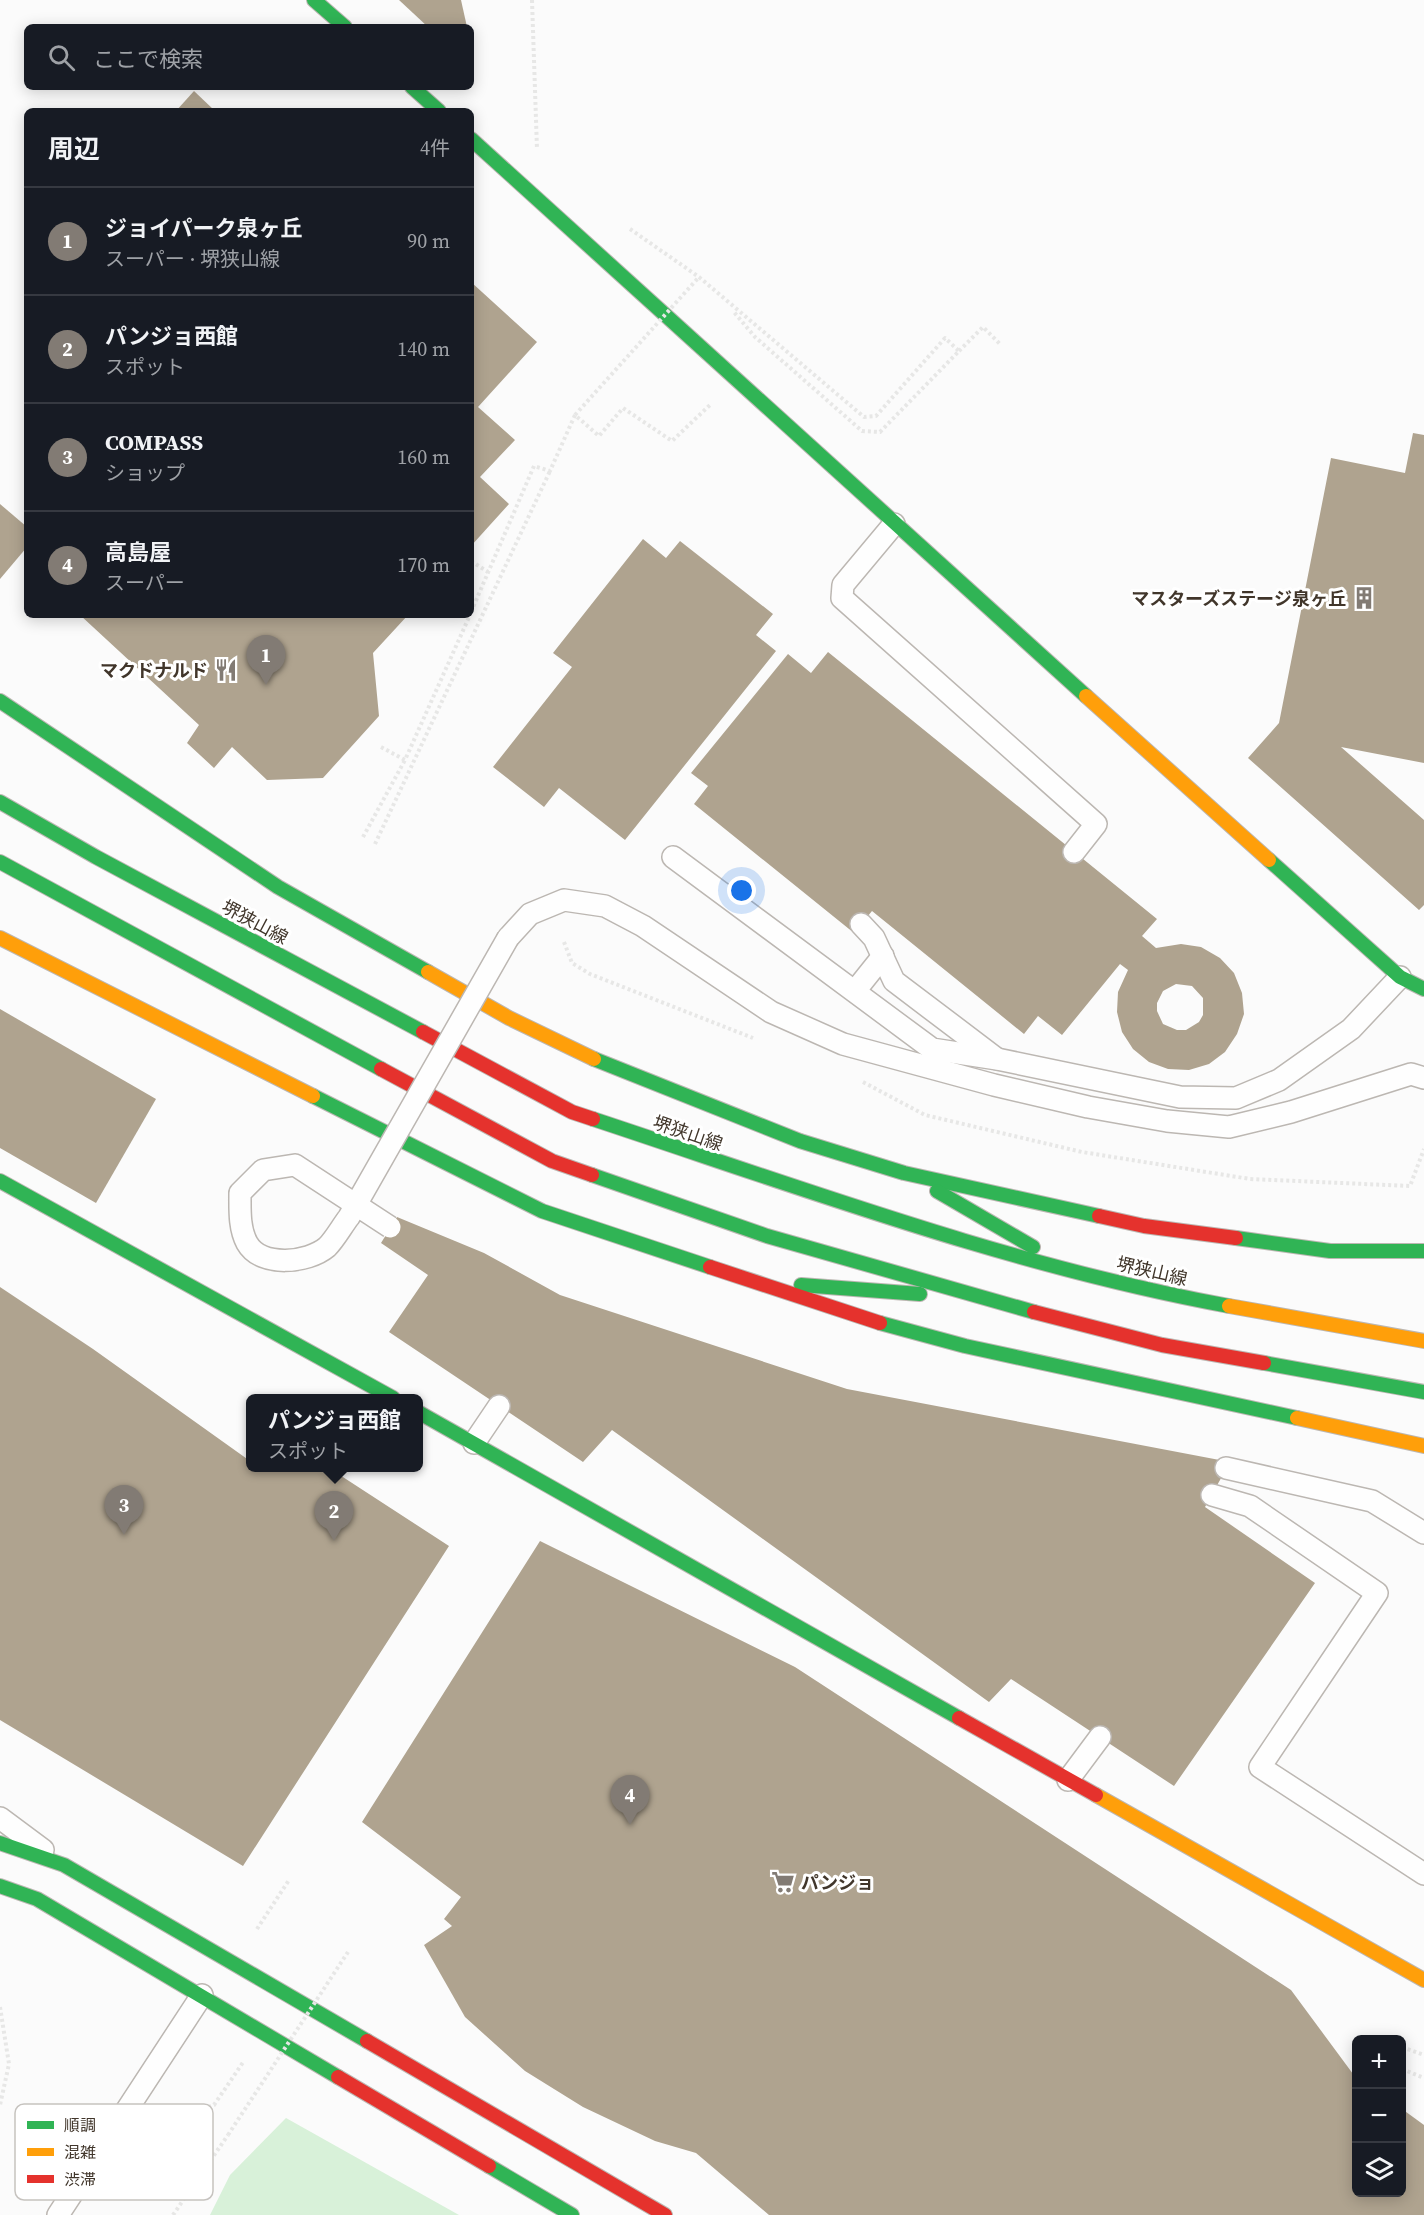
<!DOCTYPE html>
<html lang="ja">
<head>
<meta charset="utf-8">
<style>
	:root { --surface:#171b24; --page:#20242c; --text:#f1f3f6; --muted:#9ea1a6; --line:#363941; --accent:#827b74 }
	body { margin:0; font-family:"Source Serif 4","Noto Sans JP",serif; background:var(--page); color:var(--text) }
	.controls { position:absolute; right:18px; bottom:18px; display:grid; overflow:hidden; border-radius:9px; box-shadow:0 3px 15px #0003 }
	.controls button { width:54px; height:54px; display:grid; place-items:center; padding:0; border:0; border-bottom:2px solid var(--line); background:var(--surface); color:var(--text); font:30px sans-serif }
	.you { position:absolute; left:742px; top:891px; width:21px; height:21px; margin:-15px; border:4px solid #fff; border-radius:50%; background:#1a73e8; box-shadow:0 0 0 9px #1a73e833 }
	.badge { display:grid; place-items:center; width:39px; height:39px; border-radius:50%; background:var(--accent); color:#fff; font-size:20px; font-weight:700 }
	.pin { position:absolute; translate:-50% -50px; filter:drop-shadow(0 2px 3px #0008) }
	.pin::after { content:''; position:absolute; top:32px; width:21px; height:18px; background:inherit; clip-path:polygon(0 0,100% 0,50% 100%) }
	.popup { position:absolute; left:246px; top:1394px; width:177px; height:78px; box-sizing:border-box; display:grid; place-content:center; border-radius:9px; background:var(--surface); filter:drop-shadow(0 2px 4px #0005); font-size:20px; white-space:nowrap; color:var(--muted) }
	.popup b { font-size:22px; color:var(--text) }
	.popup::after { content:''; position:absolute; left:50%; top:100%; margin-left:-12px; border:12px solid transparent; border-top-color:var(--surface) }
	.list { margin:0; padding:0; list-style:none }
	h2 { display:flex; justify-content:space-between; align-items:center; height:78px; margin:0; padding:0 24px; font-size:26px }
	h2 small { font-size:20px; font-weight:400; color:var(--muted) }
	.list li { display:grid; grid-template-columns:39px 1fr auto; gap:18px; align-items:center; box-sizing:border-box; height:108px; padding:0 24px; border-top:2px solid var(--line) }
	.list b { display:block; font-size:22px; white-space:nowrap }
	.list p { margin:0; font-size:20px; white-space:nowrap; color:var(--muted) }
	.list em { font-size:20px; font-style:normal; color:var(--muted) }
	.icon { flex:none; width:33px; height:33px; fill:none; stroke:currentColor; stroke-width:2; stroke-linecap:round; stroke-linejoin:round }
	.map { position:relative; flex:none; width:1424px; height:2215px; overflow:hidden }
	.search { position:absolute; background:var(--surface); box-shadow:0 3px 15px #0003; left:24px; top:24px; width:450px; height:66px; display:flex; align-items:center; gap:15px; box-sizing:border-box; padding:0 21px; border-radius:9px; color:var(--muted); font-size:22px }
	.panel { position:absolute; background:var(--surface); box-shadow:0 3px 15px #0003; left:24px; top:108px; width:450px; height:510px; border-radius:9px }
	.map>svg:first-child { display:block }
	.green { fill:#d8f1d9 }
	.building { fill:#afa38f; fill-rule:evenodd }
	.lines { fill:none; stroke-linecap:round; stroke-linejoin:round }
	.lane-casing { stroke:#bcb7b2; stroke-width:24 }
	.fast-casing { stroke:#bcb7b2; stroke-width:16 }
	.slow-casing { stroke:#bcb7b2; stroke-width:16 }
	.jam-casing { stroke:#bcb7b2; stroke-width:16 }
	.path { stroke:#e7e7e6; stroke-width:4; stroke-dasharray:3 3; stroke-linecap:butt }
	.lane { stroke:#fefefe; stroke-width:21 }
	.fast { stroke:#30b455; stroke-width:14 }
	.slow { stroke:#ff9f0a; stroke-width:14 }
	.jam { stroke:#e5322d; stroke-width:14 }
	.lane-bridge-casing { stroke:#bcb7b2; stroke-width:24; stroke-linecap:butt }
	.path-bridge { stroke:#e7e7e6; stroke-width:4; stroke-dasharray:3 3; stroke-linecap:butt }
	.lane-bridge { stroke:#fefefe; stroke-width:21 }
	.labels { text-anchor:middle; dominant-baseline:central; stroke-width:6; stroke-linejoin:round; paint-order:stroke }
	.poi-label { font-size:18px; font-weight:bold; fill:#41362b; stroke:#fff; text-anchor:end }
	.street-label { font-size:18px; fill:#41362b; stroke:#fff }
	.key { fill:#fff; stroke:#c6c3bf; stroke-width:1.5 }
	.key-label { font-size:16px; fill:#41362b }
</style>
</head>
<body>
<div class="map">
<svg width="1424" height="2215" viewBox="0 0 1424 2215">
	<rect width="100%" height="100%" fill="#fbfbfb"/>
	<path class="green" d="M286 2118 459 2215H210L230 2175Z"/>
	<g class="building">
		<path d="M399 0H461L467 27H428Z"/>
		<path d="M194 91 215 111H176Z"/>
		<path d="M471 282 537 342 478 407 515 440 480 477 509 504 471 546Z"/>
		<path d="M1413 433 1424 435V763L1341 747 1424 820V905L1419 910 1248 758 1279 723 1331 458 1405 473Z"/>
		<path d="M0 504 27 527V547L0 579Z"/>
		<path d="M643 539 666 558 680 541 773 614 756 635 776 651 625 840 559 788 544 807 493 767 572 667 553 653Z"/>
		<path d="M80 615H408L373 653 379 716 323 778 267 780 232 747 214 768 187 743 199 725Z"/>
		<path d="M828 652 1157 919 1142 936 1156 948 1181 944 1201 947 1220 958 1234 973 1242 993 1244 1014 1237 1034 1225 1052 1209 1064 1189 1070 1168 1069 1149 1062 1133 1049 1122 1032 1117 1012 1118 992 1128 970 1120 964 1062 1035 1038 1016 1024 1034 872 911 854 933 694 804 708 786 691 773 788 654 811 673ZM1176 984 1192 986 1203 998V1015L1199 1022 1186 1030H1177L1163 1024 1157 1011V1003L1163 991Z"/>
		<path d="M0 1009 156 1099 96 1203 0 1148Z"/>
		<path d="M397 1217 484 1253 560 1295 847 1389 1230 1462 1205 1507 1315 1583 1174 1786 1011 1679 989 1702 612 1430 583 1462 389 1332 428 1275 381 1243Z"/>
		<path d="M0 1287 93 1349 250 1461V1468L263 1470 265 1468H329L449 1546 243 1866 0 1720Z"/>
		<path d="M540 1541 795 1667 1291 1990 1356 2078V2192H1402V2109L1424 2125V2215H769L696 2153 655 2141 583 2107 525 2071 465 2017 424 1945 452 1926 444 1919 461 1897 362 1822Z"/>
	</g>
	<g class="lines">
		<g class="lane-casing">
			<g id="lane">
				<path d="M894 524 843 585 842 598 1096 824 1074 852"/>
				<path d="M673 857 932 1049 997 1059 1180 1097 1236 1098 1279 1080 1351 1029 1400 977"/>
				<path d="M861 924 874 938 894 981 997 1059"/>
				<path d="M508 938 530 914 564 900 605 906 643 926 771 1012 843 1044 994 1085 1088 1107 1167 1121 1229 1127 1291 1112 1411 1074 1424 1078"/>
				<path d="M855 991 883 956"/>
				<path d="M474 1443 499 1406"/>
				<path d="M1226 1468 1372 1501 1424 1533"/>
				<path d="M1212 1495 1250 1506 1377 1593 1260 1767 1424 1874"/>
				<path d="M1068 1780 1100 1737"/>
				<path d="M0 1818 43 1850"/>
				<path d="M58 2215 202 1995"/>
			</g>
		</g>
		<g class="fast-casing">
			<g id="fast">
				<path d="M314 0 345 27"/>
				<path d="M412 87 439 111"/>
				<path d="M471 139 1086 696"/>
				<path d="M0 701 278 887 428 972"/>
				<path d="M0 802 96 857 423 1032"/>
				<path d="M1269 860 1400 977 1424 989"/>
				<path d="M0 862 381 1069"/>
				<path d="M594 1059 800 1141 904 1173 1099 1216"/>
				<path d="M313 1096 542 1211 710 1267"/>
				<path d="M593 1119C802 1188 1011 1266 1229 1306"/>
				<path d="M592 1175 767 1236 1034 1312"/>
				<path d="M0 1181 393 1398"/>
				<path d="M937 1191 1033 1247"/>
				<path d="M1236 1238 1330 1251H1424"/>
				<path d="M801 1285 920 1294"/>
				<path d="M880 1323 965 1346 1297 1418"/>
				<path d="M1264 1363 1424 1392"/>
				<path d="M418 1412 959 1718"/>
				<path d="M0 1843 64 1865 367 2041"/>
				<path d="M0 1886 37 1899 338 2077"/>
				<path d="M489 2166 572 2215"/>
			</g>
		</g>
		<g class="slow-casing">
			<g id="slow">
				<path d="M1086 696 1269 860"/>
				<path d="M0 938 313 1096"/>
				<path d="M428 972 509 1018 594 1059"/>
				<path d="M1229 1306 1424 1341"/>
				<path d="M1297 1418 1424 1446"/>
				<path d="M1096 1795 1424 1980"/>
			</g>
		</g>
		<g class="jam-casing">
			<g id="jam">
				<path d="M423 1032 572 1112 593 1119"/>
				<path d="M381 1069 552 1161 592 1175"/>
				<path d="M1099 1216 1144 1226 1236 1238"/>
				<path d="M710 1267 880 1323"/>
				<path d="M1034 1312 1162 1345 1264 1363"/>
				<path d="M959 1718 1096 1795"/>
				<path d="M367 2041 665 2215"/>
				<path d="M338 2077 489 2166"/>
			</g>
		</g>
		<g class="path">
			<path d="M532 0 537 149"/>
			<path d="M630 229 699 277 864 417 876 416 945 338 959 351 880 432 862 431 755 337 733 311"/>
			<path d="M959 351 983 327 1000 344"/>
			<path d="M471 561 488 572"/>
			<path d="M471 612 534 466 550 471 575 415 599 436 623 408 672 441 711 404"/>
			<path d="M381 747 405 760 470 615"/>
			<path d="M363 837 405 760"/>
			<path d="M375 844 550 471"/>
			<path d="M564 942 572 963 590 974 753 1038"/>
			<path d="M863 1082 925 1115 1082 1152 1250 1179 1410 1186 1424 1149"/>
			<path d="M257 1929 289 1880"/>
			<path d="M0 2007 9 2064 0 2105"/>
			<path d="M1402 2047 1424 2055"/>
			<path d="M1402 2069 1424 2078"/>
			<path d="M206 2167 175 2147 202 2109 214 2105 244 2061"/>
			<path d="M173 2215 228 2135"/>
		</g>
		<use href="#lane" class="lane"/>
		<use href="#fast" class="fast"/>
		<use href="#slow" class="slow"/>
		<use href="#jam" class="jam"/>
		<g class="lane-bridge-casing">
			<path id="lane-bridge" d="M390 1227 295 1165 263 1170 240 1193C240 1210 239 1228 247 1243 261 1268 308 1263 327 1247 335 1239 342 1226 349 1217L508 938"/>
		</g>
		<g class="path-bridge">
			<path d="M575 415 699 277"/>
			<path d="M228 2135 348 1952"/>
		</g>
		<use href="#lane-bridge" class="lane-bridge"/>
	</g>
	<defs>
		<g id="building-bare" transform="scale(1.8)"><path d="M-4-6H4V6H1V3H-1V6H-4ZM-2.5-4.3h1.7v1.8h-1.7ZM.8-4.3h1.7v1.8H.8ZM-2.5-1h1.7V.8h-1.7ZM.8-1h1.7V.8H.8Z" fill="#827b74" stroke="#fff" stroke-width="2.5" paint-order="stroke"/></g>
		<g id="restaurant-bare" transform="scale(1.8)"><path d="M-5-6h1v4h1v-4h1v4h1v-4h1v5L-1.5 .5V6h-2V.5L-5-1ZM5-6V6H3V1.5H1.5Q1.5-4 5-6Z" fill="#827b74" stroke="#fff" stroke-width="2.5" paint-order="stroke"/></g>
		<g id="supermarket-bare" transform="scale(1.8)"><path d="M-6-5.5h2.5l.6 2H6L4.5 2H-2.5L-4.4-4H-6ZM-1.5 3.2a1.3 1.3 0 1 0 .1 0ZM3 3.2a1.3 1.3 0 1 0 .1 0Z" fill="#827b74" stroke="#fff" stroke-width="2.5" paint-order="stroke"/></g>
	</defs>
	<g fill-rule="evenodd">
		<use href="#building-bare" x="1364" y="598"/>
		<use href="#restaurant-bare" x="226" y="670"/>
		<use href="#supermarket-bare" x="783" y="1882"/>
	</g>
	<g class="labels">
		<g class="poi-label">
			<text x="1346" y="598">マスターズステージ泉ヶ丘</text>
			<text x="208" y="670">マクドナルド</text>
			<text x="801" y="1882" text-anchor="start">パンジョ</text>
		</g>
		<g class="street-label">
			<text transform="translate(255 922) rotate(28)">堺狭山線</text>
			<text transform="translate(688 1133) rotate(19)">堺狭山線</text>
			<text transform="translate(1152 1271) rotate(13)">堺狭山線</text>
		</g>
	</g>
	<rect x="15" y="2104" width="198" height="96" rx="9" class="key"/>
	<rect x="27" y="2121" width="27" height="8" fill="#30b455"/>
	<rect x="27" y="2148" width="27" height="8" fill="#ff9f0a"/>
	<rect x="27" y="2175" width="27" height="8" fill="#e5322d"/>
	<g class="key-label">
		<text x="64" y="2131">順調</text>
		<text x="64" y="2158">混雑</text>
		<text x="64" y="2185">渋滞</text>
	</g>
</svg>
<div class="controls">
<button>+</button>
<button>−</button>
<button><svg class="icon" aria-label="layers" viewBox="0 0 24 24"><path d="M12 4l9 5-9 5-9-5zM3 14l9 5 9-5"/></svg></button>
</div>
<div class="you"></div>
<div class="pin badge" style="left:266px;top:685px">1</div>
<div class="pin badge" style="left:334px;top:1541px">2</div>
<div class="popup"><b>パンジョ西館</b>スポット</div>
<div class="pin badge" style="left:124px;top:1535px">3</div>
<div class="pin badge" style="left:630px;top:1825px">4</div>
<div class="search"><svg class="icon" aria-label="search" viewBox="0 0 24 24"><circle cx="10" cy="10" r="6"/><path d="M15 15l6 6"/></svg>ここで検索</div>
<section class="panel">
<h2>周辺<small>4件</small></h2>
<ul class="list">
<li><span class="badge">1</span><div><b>ジョイパーク泉ヶ丘</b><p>スーパー · 堺狭山線</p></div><em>90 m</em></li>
<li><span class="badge">2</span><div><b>パンジョ西館</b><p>スポット</p></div><em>140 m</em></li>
<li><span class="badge">3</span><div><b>COMPASS</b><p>ショップ</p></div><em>160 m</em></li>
<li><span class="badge">4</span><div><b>高島屋</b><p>スーパー</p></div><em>170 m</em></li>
</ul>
</section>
</div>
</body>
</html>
